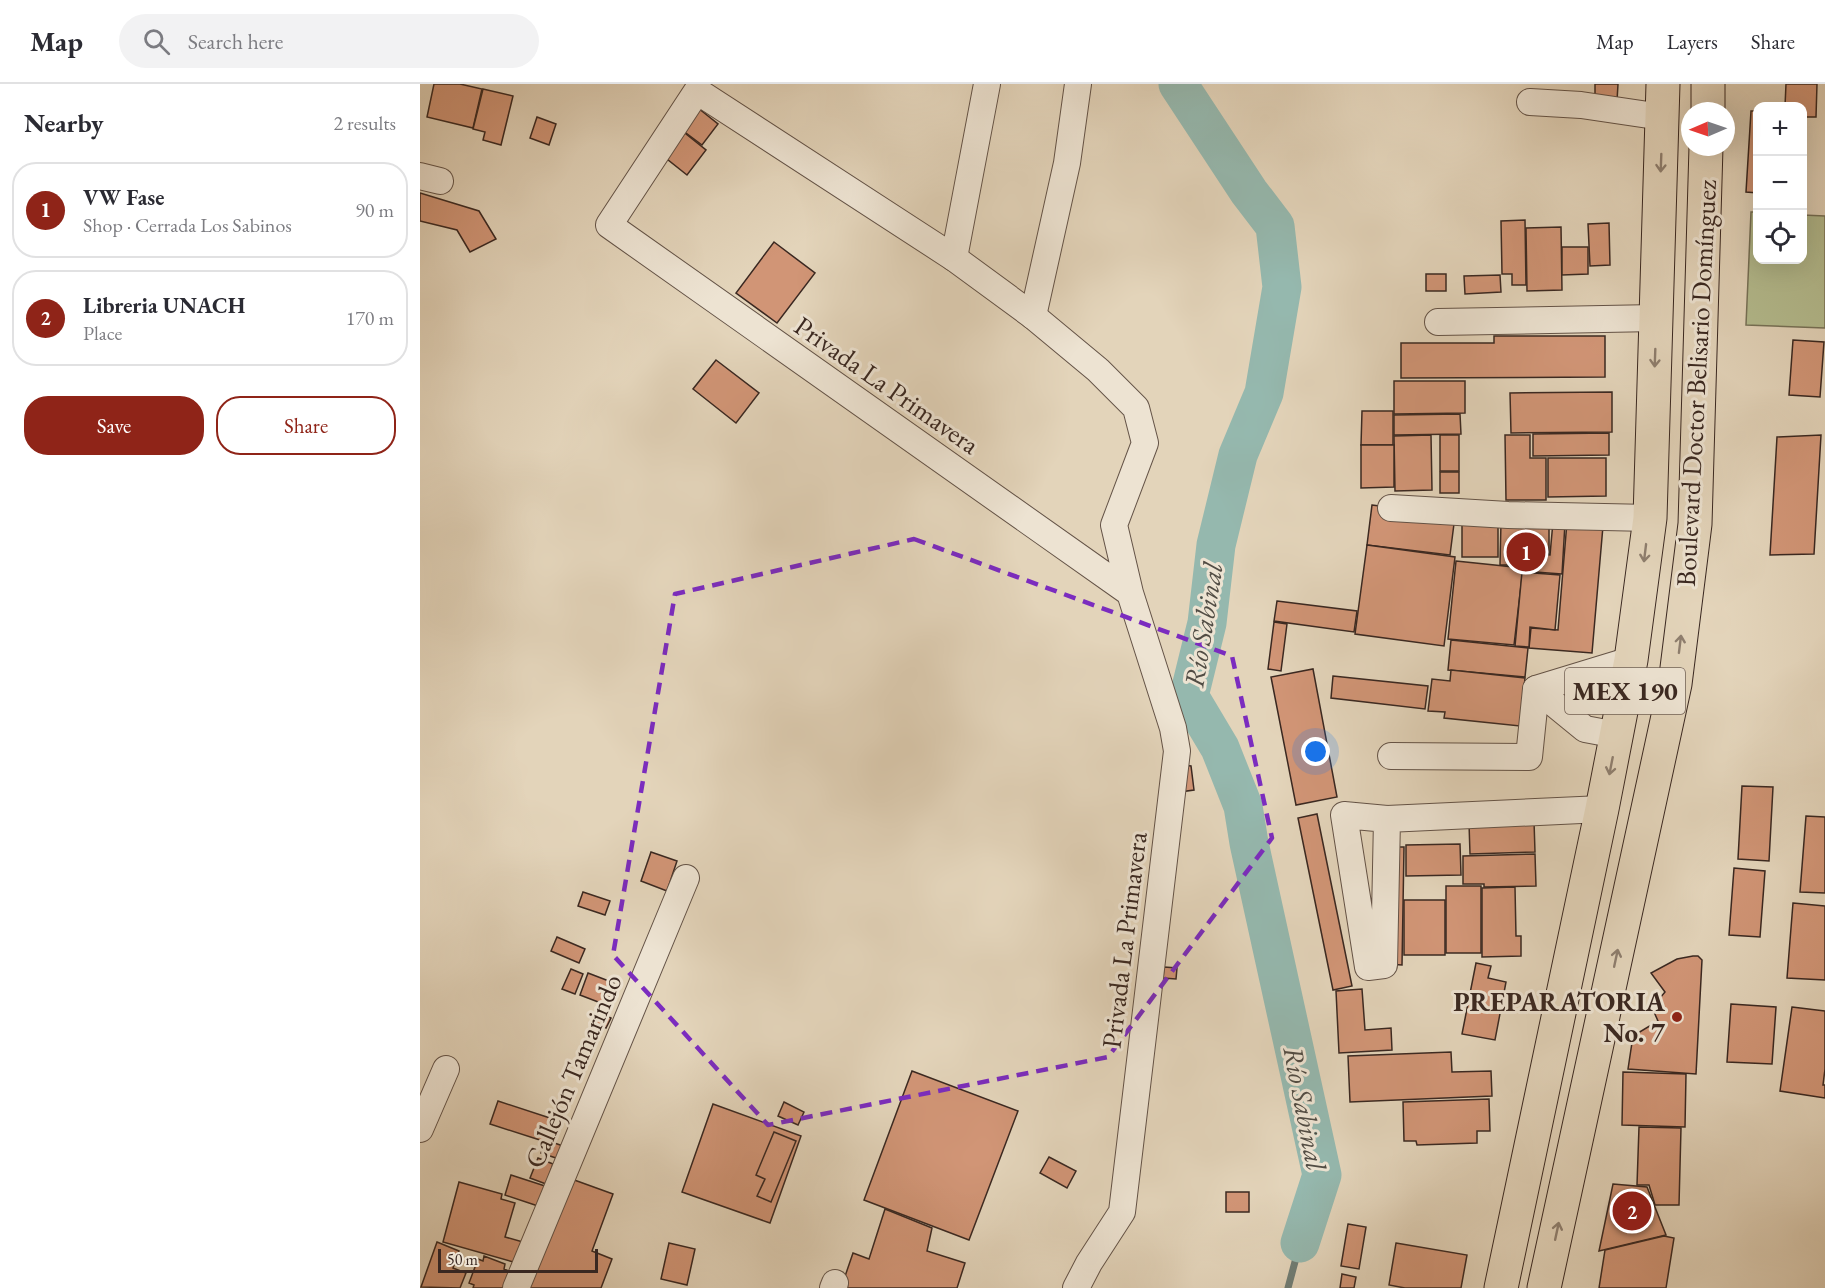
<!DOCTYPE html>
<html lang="en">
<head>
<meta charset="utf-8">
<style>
	:root { --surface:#fff; --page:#f2f2f3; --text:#2b2b33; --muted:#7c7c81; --line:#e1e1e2; --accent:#8f2418 }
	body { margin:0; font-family:"EB Garamond",serif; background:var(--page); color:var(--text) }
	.controls { position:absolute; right:18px; top:18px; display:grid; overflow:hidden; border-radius:12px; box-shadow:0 6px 24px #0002 }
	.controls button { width:54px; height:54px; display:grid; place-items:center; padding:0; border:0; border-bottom:2px solid var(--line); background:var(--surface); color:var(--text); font:30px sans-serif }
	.compass { position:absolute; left:1261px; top:18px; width:54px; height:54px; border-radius:50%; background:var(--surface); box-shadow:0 6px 24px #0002; rotate:268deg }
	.scale { position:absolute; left:18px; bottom:15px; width:160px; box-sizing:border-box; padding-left:6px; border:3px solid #3a2821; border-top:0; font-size:16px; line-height:21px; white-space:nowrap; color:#3a2821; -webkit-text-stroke:4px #ede3d2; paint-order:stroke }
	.you { position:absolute; left:896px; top:668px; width:21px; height:21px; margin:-15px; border:4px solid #fff; border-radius:50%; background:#1a73e8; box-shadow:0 0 0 9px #1a73e833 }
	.badge { display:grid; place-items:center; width:39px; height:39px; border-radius:50%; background:var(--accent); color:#fff; font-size:20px; font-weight:700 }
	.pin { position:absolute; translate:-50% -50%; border:3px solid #fff; box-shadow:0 2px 6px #0006 }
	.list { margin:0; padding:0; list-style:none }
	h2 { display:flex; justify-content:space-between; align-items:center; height:78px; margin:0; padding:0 24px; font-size:26px }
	h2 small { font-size:20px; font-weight:400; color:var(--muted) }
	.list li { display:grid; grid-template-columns:39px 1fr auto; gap:18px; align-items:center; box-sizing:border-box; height:96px; margin:0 12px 12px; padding:0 12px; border:2px solid var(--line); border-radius:24px }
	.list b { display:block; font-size:22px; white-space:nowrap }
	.list p { margin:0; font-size:20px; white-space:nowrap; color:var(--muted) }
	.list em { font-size:20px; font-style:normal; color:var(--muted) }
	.actions { display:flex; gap:12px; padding:18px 24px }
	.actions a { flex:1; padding:14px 0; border:2px solid var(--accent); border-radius:24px; text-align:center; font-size:21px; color:var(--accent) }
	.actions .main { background:var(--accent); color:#fff }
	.icon { flex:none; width:33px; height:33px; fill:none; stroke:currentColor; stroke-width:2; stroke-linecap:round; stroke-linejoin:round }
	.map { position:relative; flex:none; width:1405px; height:1204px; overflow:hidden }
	header { display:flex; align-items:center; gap:36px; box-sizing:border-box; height:84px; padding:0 30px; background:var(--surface); border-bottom:2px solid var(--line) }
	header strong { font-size:28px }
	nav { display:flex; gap:33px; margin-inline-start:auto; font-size:21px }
	.search { width:420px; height:54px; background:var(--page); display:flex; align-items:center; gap:15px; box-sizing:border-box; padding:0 21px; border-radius:33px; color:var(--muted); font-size:22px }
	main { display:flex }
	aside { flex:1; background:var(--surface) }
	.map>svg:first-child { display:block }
	.green { fill:#b4bc8f; stroke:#777258; stroke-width:1.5 }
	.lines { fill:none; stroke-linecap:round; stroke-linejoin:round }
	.stream { stroke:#717e76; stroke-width:7 }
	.river { stroke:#95b8ae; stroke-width:39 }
	.building { fill:#d19576; stroke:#3a2821; stroke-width:1.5 }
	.minor-casing { stroke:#645347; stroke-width:28 }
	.major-casing { stroke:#3a2821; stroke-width:35 }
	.minor { stroke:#ede3d2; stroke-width:26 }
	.major { stroke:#e3d4ba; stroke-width:33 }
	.oneway { stroke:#8e7e6e }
	.marked { fill:none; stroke:#7b2cbf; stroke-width:4.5; stroke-dasharray:12 8; stroke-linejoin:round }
	.poi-dot { fill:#8f2418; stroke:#ede3d2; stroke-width:2 }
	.labels { text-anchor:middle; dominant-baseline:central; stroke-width:6; stroke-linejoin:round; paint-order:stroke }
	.shield { fill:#ede3d2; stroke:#706056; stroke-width:1.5 }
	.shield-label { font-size:26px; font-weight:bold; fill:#3a2821 }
	.street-label { font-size:27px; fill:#3a2821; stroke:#ede3d2 }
	.poi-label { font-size:27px; font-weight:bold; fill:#3a2821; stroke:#ede3d2; text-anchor:end }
	.water-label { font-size:28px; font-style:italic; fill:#514c44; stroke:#ede3d2 }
</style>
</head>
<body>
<header>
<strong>Map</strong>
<div class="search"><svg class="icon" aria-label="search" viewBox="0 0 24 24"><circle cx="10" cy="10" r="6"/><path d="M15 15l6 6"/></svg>Search here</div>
<nav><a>Map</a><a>Layers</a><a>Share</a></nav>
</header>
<main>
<aside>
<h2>Nearby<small>2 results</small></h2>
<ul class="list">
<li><span class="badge">1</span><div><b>VW Fase</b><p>Shop · Cerrada Los Sabinos</p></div><em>90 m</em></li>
<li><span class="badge">2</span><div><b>Libreria UNACH</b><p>Place</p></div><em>170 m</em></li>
</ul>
<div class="actions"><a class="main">Save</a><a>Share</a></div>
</aside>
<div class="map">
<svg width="1405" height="1204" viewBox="0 0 1405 1204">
	<rect width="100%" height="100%" fill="#e3d4ba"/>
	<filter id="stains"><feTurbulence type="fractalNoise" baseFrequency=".00333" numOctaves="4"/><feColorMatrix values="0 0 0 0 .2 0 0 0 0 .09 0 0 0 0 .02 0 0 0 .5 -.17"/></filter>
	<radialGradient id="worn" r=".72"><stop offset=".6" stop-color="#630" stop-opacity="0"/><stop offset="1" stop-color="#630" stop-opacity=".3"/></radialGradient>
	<path class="green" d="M1331 128H1337L1338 176H1382L1383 131 1405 132V244L1326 241Z"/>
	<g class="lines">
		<path class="stream" d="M868 1204 880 1159"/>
		<path class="river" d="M758 0 829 108 855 142 862 203 844 309 818 371 796 461 787 539 769 612 800 664 823 722 829 759 902 1091 880 1159"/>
	</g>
	<g class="building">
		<path d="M14 0H40L62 5 53 44 7 33Z"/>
		<path d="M1175 0H1198L1197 17 1175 16Z"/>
		<path d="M1366 0H1397L1396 33H1382V22H1365Z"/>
		<path d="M63 5 93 12 81 61 63 56 65 48 53 45Z"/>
		<path d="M278 24 298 40 282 61 262 46Z"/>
		<path d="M1331 27H1338V109L1326 108Z"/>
		<path d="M117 33 136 40 129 61 110 54Z"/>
		<path d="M261 46 286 66 267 91 242 71Z"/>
		<path d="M0 109 59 127 76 155 50 168 37 146 0 137Z"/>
		<path d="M1105 136 1106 201H1092V190H1082L1081 137Z"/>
		<path d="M1189 139 1190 181 1170 182 1168 140Z"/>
		<path d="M1141 143 1142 206 1107 207 1106 144Z"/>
		<path d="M354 158 395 189 357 239 316 209Z"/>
		<path d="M1142 163H1168V190L1142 191Z"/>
		<rect x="1006" y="190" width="20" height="17"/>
		<path d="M1080 191 1081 208 1045 210 1044 192Z"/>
		<path d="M1074 252H1185V293L981 294V259H1074Z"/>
		<path d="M1373 256 1404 258 1400 313 1369 311Z"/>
		<path d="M296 276 339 309 316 339 273 305Z"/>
		<path d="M974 297H1045V329L974 330Z"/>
		<path d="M1192 308V348L1091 349 1090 309Z"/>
		<path d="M942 327H973V361H941Z"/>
		<path d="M1040 330 1041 350 974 351V331Z"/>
		<path d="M1189 349V371L1113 372V350Z"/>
		<path d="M1011 351 1012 406 975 407 974 352Z"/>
		<rect x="1020" y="351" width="19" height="36"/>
		<path d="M1085 351H1110V374H1126V416H1086Z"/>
		<path d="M1401 351 1394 470 1350 471 1357 353Z"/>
		<path d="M941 361H974V403L941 404Z"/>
		<path d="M1128 374H1186V412L1128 413Z"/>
		<rect x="1020" y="388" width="19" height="21"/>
		<path d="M952 421 1035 432 1030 471 947 461Z"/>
		<path d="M1042 434 1078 435V473H1042Z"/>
		<path d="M1081 438 1129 439V470H1115L1114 481H1080Z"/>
		<path d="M1133 438 1145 439 1142 490 1115 488 1116 470 1130 471Z"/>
		<path d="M1147 438 1183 442 1172 569 1109 564 1111 544 1138 546Z"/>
		<path d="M947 461 1035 473 1024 562 935 550Z"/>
		<path d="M1036 477 1103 484 1094 561 1028 555Z"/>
		<path d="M1102 488 1140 491 1135 546 1110 543 1109 563 1095 562Z"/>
		<path d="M857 517 937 527 934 548 854 537Z"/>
		<path d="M854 538 867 540 861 587 848 585Z"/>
		<path d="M1031 556 1108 564 1105 593 1028 586Z"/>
		<path d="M893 585 917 713 876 721 851 593Z"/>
		<path d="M1031 586 1105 594 1100 642 1024 634 1025 628 1008 627 1012 595 1030 597Z"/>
		<path d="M913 592 1008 602 1005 625 911 614Z"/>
		<path d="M763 681 771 682 774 706 759 708Z"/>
		<path d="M1322 702 1353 703 1349 777 1318 775Z"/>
		<path d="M897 730 932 902 913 906 878 734Z"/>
		<path d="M1386 732 1405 733V809L1380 808Z"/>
		<path d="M1114 737 1115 768 1050 770 1049 739Z"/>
		<path d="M1040 760 1041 791 986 792V761Z"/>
		<path d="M968 763H984L982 881 966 880Z"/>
		<path d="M231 768 257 777 247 807 221 797Z"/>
		<path d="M1115 770 1116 802 1064 803V800H1043V772Z"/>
		<path d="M1314 784 1345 787 1340 853 1309 851Z"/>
		<rect x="1026" y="802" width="35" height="67"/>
		<path d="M1095 803 1096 852H1101V872L1062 873V804Z"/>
		<path d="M163 808 190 817 185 831 158 822Z"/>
		<rect x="984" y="816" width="41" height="55"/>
		<path d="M1373 819 1405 822V896L1367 894Z"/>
		<path d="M137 853 165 865 159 879 131 867Z"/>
		<path d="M1273 872H1278L1282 876 1276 990 1208 985 1213 952 1238 937 1234 928 1235 920 1245 908 1231 889 1257 875Z"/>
		<path d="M1056 879 1071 882 1068 894 1086 898 1075 956 1042 950Z"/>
		<path d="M744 883 757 884 756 895 743 894Z"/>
		<path d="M151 885 163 890 155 910 142 905Z"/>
		<path d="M168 889 194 899 186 921 160 911Z"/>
		<path d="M942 905 945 946 971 944 972 966 919 969 916 907Z"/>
		<path d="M1311 920 1356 923 1352 980 1307 978Z"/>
		<path d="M1372 923 1405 927V985L1403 1001H1405V1014L1360 1007Z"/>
		<path d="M177 927 191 934 186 944 172 937Z"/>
		<path d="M1031 968 1032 988 1071 987 1072 1012 930 1018 928 972Z"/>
		<path d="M492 987 598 1027 549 1156 444 1116Z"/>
		<path d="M1203 988 1266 990 1265 1043 1202 1041Z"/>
		<path d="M1069 1015 1070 1047H1057V1059L997 1061 996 1057H984L983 1018Z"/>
		<path d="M78 1017 130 1034 123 1057 70 1040Z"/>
		<path d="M364 1018 384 1028 378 1041 358 1032Z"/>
		<path d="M293 1020 381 1052 350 1139 262 1108Z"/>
		<path d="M1219 1043 1261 1044 1259 1121H1235L1229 1101H1217Z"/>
		<path d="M354 1048 376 1057 351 1118 337 1112 345 1095 336 1091Z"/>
		<path d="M126 1056 143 1062 139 1075 121 1069Z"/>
		<path d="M629 1073 656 1087 647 1104 620 1089Z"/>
		<path d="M118 1074 133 1080 126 1100 110 1094Z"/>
		<path d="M91 1091 125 1102 118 1122 85 1111Z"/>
		<path d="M146 1093 193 1110 172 1167 192 1175 181 1204H106Z"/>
		<path d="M39 1098 82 1110 81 1115 95 1119 85 1153 103 1158 97 1179 23 1158Z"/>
		<path d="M1193 1100 1227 1103 1246 1151 1179 1167Z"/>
		<rect x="806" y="1108" width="23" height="20"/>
		<path d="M465 1125 512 1144 507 1167 545 1179 537 1204H421L433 1169 449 1175Z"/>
		<path d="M928 1140 946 1143 939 1185 921 1182Z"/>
		<path d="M1244 1152 1254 1154 1246 1204H1179L1185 1166Z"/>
		<path d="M17 1158 39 1167 33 1184 46 1189 40 1204 1 1203Z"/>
		<path d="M249 1159 275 1165 267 1201 241 1195Z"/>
		<path d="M976 1159 1047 1171 1041 1204H985L969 1201Z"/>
		<path d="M64 1172 85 1180 84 1185 93 1189 87 1204H53L54 1201 49 1199 58 1175 63 1177Z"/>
		<path d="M922 1190 936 1193 934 1204H920Z"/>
	</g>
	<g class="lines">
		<g class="minor-casing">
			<g id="minor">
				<path d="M1110 18 1161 21 1242 33"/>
				<path d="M0 92 20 97"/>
				<path d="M534 174 567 0"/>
				<path d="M613 232 647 79 658 0"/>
				<path d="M1018 238 1236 234"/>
				<path d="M971 424 1088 431 1230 434"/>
				<path d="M1197 651 1165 645 1116 605 1211 576"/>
				<path d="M971 672 1109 673 1116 605"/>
				<path d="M967 735 964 881 948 883 924 731 967 735 1182 725"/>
				<path d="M0 1045 26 985"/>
				<path d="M96 1204 266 794"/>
				<path d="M413 1204 415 1199"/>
				<path d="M656 1204 669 1179 702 1128 757 667 753 644 710 509 694 441 725 359 716 324 678 286 613 232 534 174 277 7 189 141 710 509"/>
			</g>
		</g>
		<g class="major-casing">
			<g id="major">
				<path d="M1288 27V0"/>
				<path d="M1081 1204 1182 725 1211 576 1230 434 1243 0"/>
				<path d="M1124 1204 1255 600 1275 440 1286 63"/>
			</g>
		</g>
		<use href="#minor" class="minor"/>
		<use href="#major" class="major"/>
	</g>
	<defs><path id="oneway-shaft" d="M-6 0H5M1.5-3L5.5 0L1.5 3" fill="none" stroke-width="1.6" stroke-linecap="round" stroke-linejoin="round" transform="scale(1.5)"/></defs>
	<g class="oneway">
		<use href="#oneway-shaft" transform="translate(1241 79) rotate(92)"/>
		<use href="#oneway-shaft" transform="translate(1235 274) rotate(92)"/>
		<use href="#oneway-shaft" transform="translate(1225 469) rotate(97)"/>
		<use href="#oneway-shaft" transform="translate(1260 560) rotate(-83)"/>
		<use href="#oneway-shaft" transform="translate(1191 682) rotate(101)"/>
		<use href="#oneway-shaft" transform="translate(1196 874) rotate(-78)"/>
		<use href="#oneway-shaft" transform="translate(1137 1147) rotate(-78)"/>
	</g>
	<path class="marked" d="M494 455 812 572 852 754 688 973 348 1041 193 871 255 510Z"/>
	<circle class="poi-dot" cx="1257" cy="933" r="6"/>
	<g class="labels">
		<rect class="shield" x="1145" y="584" width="120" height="46" rx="4.5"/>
		<g class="shield-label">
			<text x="1205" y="607">MEX 190</text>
		</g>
		<g class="street-label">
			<text transform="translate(1276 299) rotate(-87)">Boulevard Doctor Belisario Domínguez</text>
			<text transform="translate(467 301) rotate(35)">Privada La Primavera</text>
			<text transform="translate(704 856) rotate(-83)">Privada La Primavera</text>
			<text transform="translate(153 987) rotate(-67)">Callejón Tamarindo</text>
		</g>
		<g class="poi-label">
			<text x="1245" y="917">PREPARATORIA<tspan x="1245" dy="31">No. 7</tspan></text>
		</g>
		<g class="water-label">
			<text transform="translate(783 541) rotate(-81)">Río Sabinal</text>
			<text transform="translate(885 1024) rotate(79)">Río Sabinal</text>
		</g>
	</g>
	<rect width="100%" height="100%" filter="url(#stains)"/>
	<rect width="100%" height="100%" fill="url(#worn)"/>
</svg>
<div class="controls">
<button>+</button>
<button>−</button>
<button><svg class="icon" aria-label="locate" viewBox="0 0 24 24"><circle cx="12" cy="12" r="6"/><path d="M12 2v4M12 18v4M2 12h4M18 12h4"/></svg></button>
</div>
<svg class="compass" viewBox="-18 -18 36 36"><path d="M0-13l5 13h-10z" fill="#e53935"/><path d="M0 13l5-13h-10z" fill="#7c7c81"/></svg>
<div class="scale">50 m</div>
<div class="you"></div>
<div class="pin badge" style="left:1106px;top:468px">1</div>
<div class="pin badge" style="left:1212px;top:1127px">2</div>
</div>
</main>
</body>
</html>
